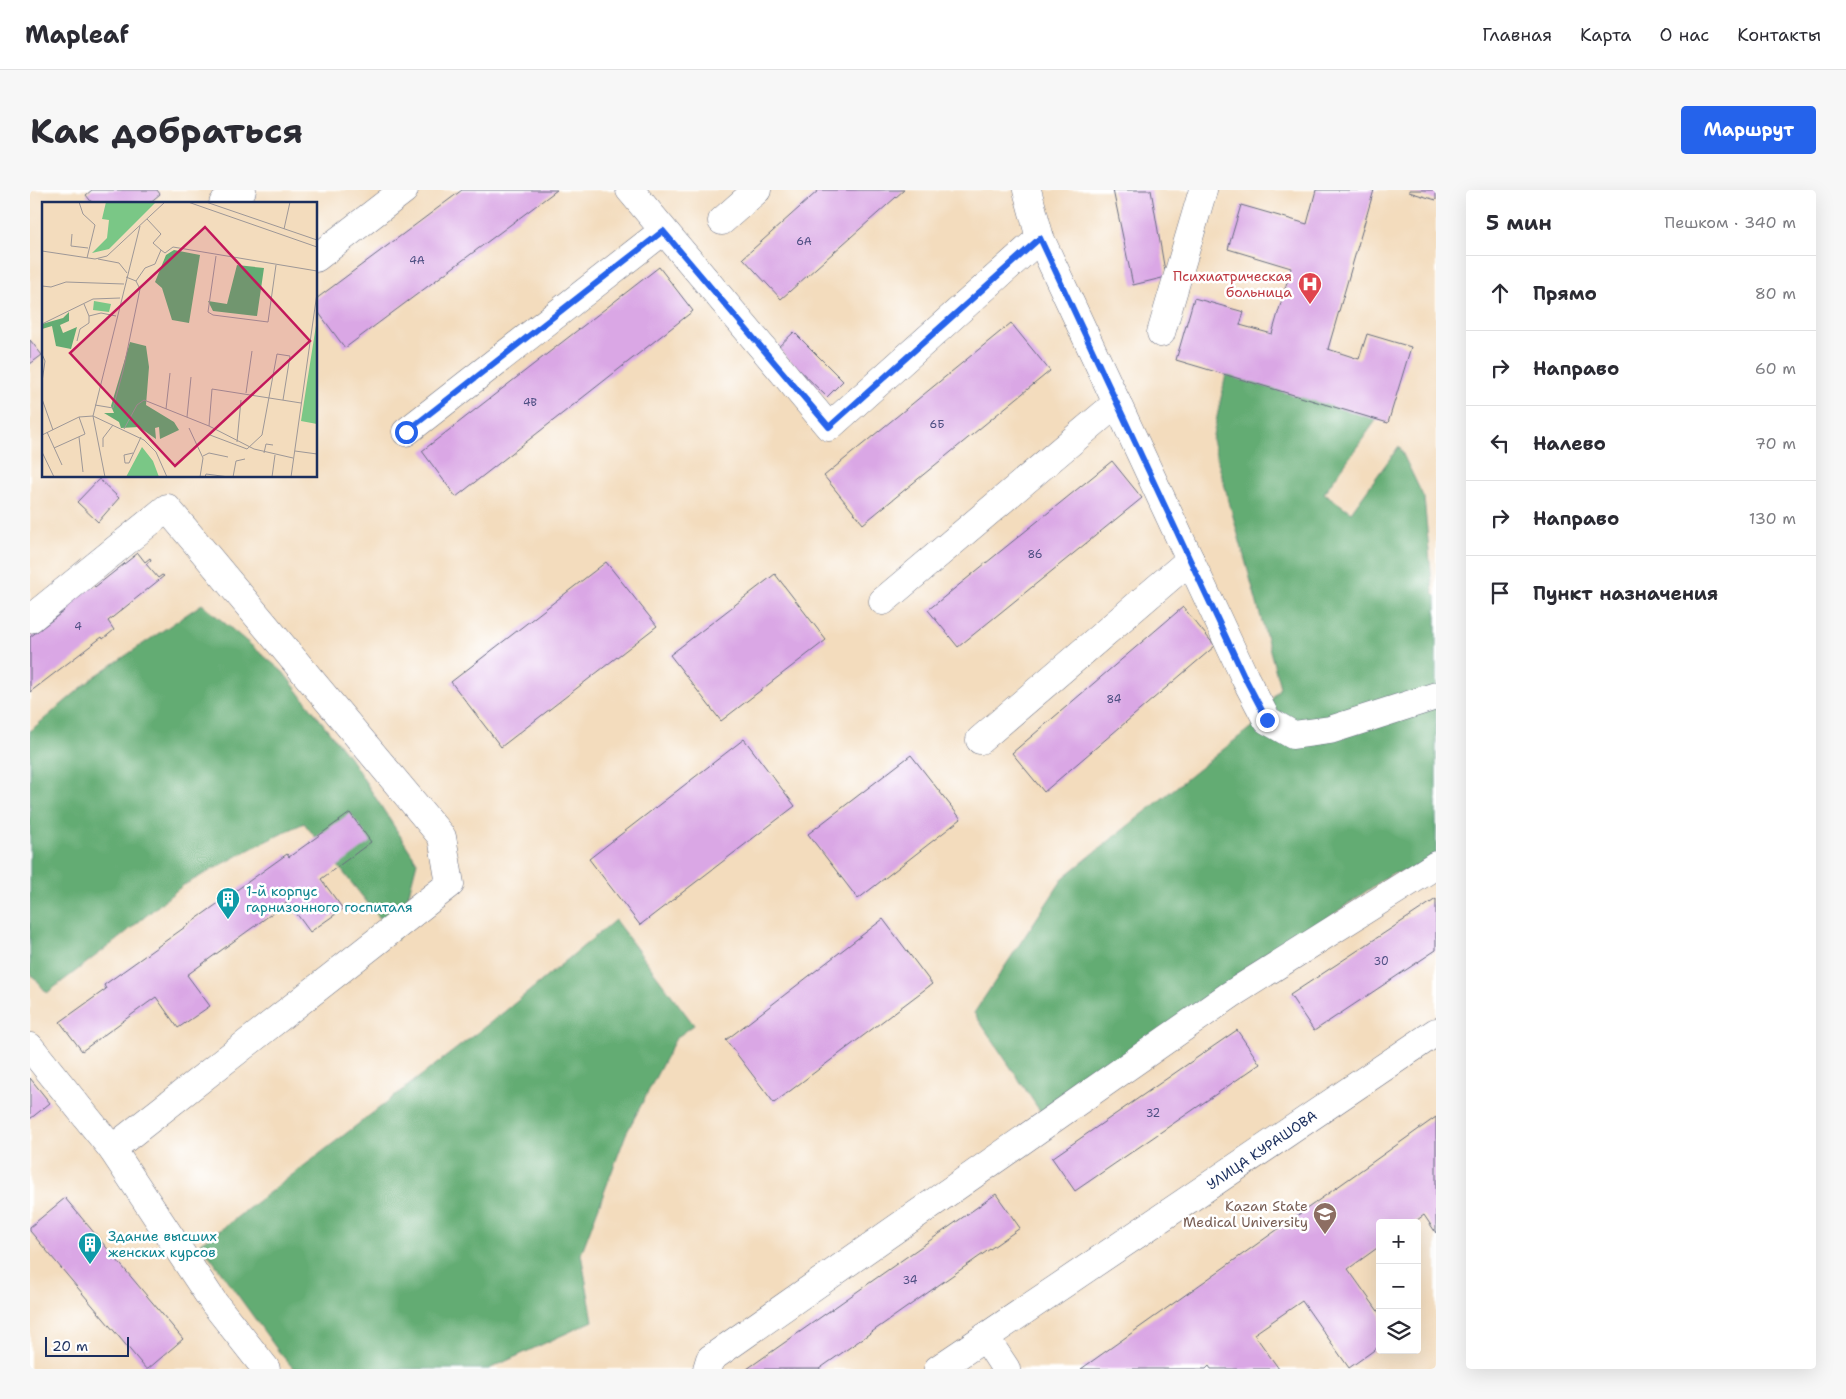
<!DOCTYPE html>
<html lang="ru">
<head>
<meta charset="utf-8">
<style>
	:root { --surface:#fff; --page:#f7f7f7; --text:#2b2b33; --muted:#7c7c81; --line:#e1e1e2; --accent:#2563eb }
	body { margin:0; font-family:"Shantell Sans",sans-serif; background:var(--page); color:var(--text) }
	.controls { position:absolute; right:15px; bottom:15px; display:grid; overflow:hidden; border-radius:5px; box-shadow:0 5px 20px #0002 }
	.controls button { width:45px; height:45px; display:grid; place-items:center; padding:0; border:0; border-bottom:1px solid var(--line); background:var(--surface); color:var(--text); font:25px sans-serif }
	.scale { position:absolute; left:15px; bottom:12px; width:84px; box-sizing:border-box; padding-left:5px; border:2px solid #1b2f5e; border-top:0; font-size:14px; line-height:18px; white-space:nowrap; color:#1b2f5e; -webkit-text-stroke:4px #fff; paint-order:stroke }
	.stop { position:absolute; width:15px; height:15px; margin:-11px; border:4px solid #2563eb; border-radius:50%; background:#fff }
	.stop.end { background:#2563eb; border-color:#fff; box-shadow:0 1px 5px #0008 }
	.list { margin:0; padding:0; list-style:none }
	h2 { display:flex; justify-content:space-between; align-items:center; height:65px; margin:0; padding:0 20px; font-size:21px }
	h2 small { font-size:16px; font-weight:400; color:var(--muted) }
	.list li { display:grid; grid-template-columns:32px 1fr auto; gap:15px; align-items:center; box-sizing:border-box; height:75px; padding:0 20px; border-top:1px solid var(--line) }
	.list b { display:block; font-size:19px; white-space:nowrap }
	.list em { font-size:16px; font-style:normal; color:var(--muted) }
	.icon { flex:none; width:28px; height:28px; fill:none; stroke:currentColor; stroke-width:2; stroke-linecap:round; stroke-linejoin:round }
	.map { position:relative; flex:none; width:1406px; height:1179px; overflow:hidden; border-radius:5px }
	header { display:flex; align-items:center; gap:30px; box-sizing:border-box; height:70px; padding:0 25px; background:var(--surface); border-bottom:1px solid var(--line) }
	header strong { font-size:24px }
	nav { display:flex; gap:28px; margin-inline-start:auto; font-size:18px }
	.intro { display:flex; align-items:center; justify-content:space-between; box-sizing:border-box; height:120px; padding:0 30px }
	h1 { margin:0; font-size:35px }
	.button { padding:12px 22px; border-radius:5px; background:var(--accent); color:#fff; font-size:18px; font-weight:700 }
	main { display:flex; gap:30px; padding:0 30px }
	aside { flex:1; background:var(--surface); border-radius:5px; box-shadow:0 5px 20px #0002 }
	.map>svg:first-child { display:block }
	.forest { fill:#63ac73; stroke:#3f6e68 }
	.building { fill:#daa7e5 }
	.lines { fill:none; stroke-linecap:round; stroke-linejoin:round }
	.minor-casing { stroke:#676c7f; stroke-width:29 }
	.minor { stroke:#fff; stroke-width:28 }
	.route { stroke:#2563eb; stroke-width:6 }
	.labels { text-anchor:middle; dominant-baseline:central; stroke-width:5; stroke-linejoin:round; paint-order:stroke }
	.number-label { font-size:11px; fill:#4b4d80 }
	.health-label { font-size:14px; fill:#be3a42; stroke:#fff; text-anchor:end }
	.culture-label { font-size:14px; fill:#0d838f; stroke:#fff; text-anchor:start }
	.street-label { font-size:14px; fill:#1b2f5e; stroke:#fff }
	.education-label { font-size:14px; fill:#785e54; stroke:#fff; text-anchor:end }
	.inset-road { fill:none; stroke:#9d9797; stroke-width:1 }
	.view { fill:#c2185b; fill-opacity:0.15; stroke:#c2185b; stroke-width:2.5 }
	.inset-edge { fill:none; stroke:#1b2f5e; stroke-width:2.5 }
</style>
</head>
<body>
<header>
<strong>Mapleaf</strong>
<nav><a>Главная</a><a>Карта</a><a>О нас</a><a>Контакты</a></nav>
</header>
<div class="intro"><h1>Как добраться</h1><a class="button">Маршрут</a></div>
<main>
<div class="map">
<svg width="1406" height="1179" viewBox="0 0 1406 1179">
	<rect width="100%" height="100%" fill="#fff"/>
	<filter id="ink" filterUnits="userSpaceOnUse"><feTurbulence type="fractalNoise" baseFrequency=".02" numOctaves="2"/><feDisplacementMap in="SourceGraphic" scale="10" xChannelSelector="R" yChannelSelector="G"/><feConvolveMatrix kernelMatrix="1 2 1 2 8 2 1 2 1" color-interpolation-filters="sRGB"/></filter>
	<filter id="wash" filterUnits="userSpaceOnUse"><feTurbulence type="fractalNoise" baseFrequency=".0096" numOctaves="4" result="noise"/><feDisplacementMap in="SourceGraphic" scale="20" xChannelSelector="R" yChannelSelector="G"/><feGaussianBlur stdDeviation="1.12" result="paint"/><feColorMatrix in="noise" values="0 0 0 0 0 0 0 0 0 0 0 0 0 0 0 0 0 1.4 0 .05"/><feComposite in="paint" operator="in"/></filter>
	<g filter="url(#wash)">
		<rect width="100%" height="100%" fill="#f3dcbd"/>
		<g class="forest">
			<path d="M1196 184 1347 229 1294 303 1321 322 1369 256 1394 308 1403 403 1406 406V676L1361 684 1014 927 944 823 1034 687 1225 534 1250 497 1182 250Z"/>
			<path d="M172 414 253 482 322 571 387 672 367 750 274 633 226 656 152 696 88 749 17 803 0 783V541L64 487Z"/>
			<path d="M585 730 664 835 646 848 596 944 551 1064 563 1131 459 1179H264L249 1162 170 1053 193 1038 474 822Z"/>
		</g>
		<g id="blocks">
			<g class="building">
				<path d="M62 0H127L130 4 118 14H63L56 5Z"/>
				<path d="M432 0H527L315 158 286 119V109Z"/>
				<path d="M789 0H874L751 109 713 68Z"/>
				<path d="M1083 0H1121L1136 87 1103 95Z"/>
				<path d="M1286 0H1344L1298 159 1329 169 1337 144 1381 157 1358 233 1146 170 1164 108 1214 122 1210 135 1242 144 1261 78 1198 59 1211 15 1277 34Z"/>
				<path d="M1379 0H1406V10L1379 2Z"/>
				<path d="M629 77 663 121 426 307 392 261Z"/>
				<path d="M981 133 1020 181 833 334 794 286Z"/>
				<path d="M764 142 813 191 797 207 747 158Z"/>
				<path d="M0 150 12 165 0 174Z"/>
				<path d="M1082 271 1112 308 928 457 898 420Z"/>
				<path d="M69 289 89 308 68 332 47 312Z"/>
				<path d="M108 363 115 372 120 368 121 370 116 374 128 388 132 385 134 386 78 431 84 440 73 449 72 447 0 502V447L34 421 27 412 58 388 65 397Z"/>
				<path d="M576 372 627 436 471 557 421 492Z"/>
				<path d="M745 384 796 450 691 531 640 465Z"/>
				<path d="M1153 417 1185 456 1014 602 982 563Z"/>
				<path d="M714 549 765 616 610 735 559 669Z"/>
				<path d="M881 565 931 629 828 709 778 644Z"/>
				<path d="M320 623 341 652 291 689 313 719 280 742 258 712 157 785 180 816 148 838 126 807 52 861 30 832 76 799 74 795 257 664 259 667Z"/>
				<path d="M1406 709V760L1284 841 1260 805Z"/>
				<path d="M853 729 902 794 744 913 696 850Z"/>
				<path d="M1207 840 1230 874 1045 1001 1022 968Z"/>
				<path d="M0 888 20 913 0 929Z"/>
				<path d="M1406 927V1043L1394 1025 1383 1033H1350V1056L1318 1079 1350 1124V1156L1319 1178 1272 1111 1224 1144 1249 1179H1181L1179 1176 1176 1179H1051Z"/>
				<path d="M966 1004 990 1038 789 1179H717Z"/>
				<path d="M35 1008 153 1149 118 1179H116L0 1041V1037Z"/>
			</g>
		</g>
	</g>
	<g filter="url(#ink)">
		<use href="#blocks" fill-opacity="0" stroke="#676c7f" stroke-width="1"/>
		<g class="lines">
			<g class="minor-casing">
				<g id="minor">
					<path d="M600 0 799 237 1010 48"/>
					<path d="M997 0 1010 48 1215 488 1237 530 1263 545 1300 540 1406 506"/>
					<path d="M193 14 212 0"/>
					<path d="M692 31 727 0"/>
					<path d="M286 68 374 0"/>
					<path d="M1131 143 1173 0"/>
					<path d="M376 242 633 41"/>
					<path d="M853 411 1087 213"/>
					<path d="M0 429 137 318 412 647 420 694 82 959"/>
					<path d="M950 550 1160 370"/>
					<path d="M0 857 82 959 184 1113 236 1179"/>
					<path d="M955 1147 976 1179"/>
					<path d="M677 1179 680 1169 1200 805 1406 675"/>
					<path id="s1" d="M908 1179 1406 842"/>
				</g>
			</g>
			<use href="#minor" class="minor"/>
		</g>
	</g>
	<g class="lines" filter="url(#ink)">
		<path class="route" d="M376 242 633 41 799 237 1010 48 1215 488 1237 530"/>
	</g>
	<defs>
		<g id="hospital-pin" transform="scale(1.25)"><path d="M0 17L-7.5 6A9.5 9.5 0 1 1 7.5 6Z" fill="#e0444e" stroke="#fff"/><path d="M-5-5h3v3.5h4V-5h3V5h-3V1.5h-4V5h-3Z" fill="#fff"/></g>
		<g id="building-pin" transform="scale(1.25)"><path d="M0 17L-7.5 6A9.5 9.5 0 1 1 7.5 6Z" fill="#0f9aa8" stroke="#fff"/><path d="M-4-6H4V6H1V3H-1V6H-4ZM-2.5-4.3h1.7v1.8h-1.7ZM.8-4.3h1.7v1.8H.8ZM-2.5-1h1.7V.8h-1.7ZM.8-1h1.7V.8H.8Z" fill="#fff"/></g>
		<g id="university-pin" transform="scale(1.25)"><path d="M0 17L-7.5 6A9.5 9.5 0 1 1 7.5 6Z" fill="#8d6e63" stroke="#fff"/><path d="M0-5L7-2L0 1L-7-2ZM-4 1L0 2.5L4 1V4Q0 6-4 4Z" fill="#fff"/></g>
	</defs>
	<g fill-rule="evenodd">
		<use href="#hospital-pin" x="1280" y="94"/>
		<use href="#building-pin" x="198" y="709"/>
		<use href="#university-pin" x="1295" y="1024"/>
		<use href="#building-pin" x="60" y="1054"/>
	</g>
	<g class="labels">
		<g class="number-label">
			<text x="774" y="51">6А</text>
			<text x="387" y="70">4А</text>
			<text x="500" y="212">4В</text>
			<text x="907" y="234">6Б</text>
			<text x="1005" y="364">86</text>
			<text x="48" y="436">4</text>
			<text x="1084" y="509">84</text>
			<text x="1351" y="771">30</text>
			<text x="1123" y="923">32</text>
			<text x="880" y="1090">34</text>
		</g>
		<g class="health-label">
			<text x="1262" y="86">Психиатрическая<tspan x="1262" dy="16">больница</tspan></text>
		</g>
		<g class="culture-label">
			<text x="216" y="701">1-й корпус<tspan x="216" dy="16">гарнизонного госпиталя</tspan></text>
			<text x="78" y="1046">Здание высших<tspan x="78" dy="16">женских курсов</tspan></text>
		</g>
		<g class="street-label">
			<text stroke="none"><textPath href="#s1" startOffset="391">УЛИЦА КУРАШОВА</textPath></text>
		</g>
		<g class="education-label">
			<text x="1278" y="1016">Kazan State<tspan x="1278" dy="16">Medical University</tspan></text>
		</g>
	</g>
	<g transform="translate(12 12)">
		<rect width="275" height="275" fill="#f3dcbd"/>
		<path d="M64 0H114L67 47 50 51 65 36 67 18 60 17ZM52 99 69 102 67 110 51 108ZM275 117V222L259 219ZM100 245 111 259 117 275H84Z" fill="#7ac786"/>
		<path d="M132 48 158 53 147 121 130 118 120 86 113 80 124 53ZM195 63 222 66 215 114 171 109 166 99 185 102ZM27 110V119L18 123 21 131 35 125 29 147 14 144 10 124 0 127V122L21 116ZM88 140 104 144 107 165 104 203 132 220 137 228 118 237 117 225 113 226 114 237 97 225 79 226 77 220 62 211H72L69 204Z" fill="#63ac73"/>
		<path class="inset-road" d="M37 0 41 12 53 23 45 56M146 0 275 45M164 0 275 38M242 27 248 0M30 32 29 44 46 46M119 48 123 51 131 45 275 69M0 49 53 57 65 54 123 0M174 54 166 110 171 113 226 120 234 63M56 57 77 61 85 71M94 79 103 66 113 62 119 48 111 41 119 32 105 17M0 84 9 85 24 80 82 82M42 102 47 114 59 111 74 114M0 122 51 97 78 96M35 139 38 127 47 121V114M0 152 3 159 0 180M204 191 210 149M0 197 11 228M53 203 71 206 81 169 98 87 94 79 84 75M124 207 128 171M145 215 149 175M167 224 170 187 259 201M147 226 161 256 158 275M82 227 95 203 102 198 167 224 212 247 251 256M5 230 20 263M0 233 37 215 51 214 102 238 114 250 125 275M168 233 205 247 220 233 235 152 248 154 241 198M37 235 41 270M195 240 199 198M61 245V236L71 223M12 246 43 232 37 215M253 249 275 252M0 250 12 275M91 251 82 253 83 261H87L99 235M222 251 224 242 231 243M161 254 167 251 186 255M63 275 51 214 98 24M163 275 164 272 187 275M191 275 194 259 203 257M230 275 233 253M249 275 275 91"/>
		<path class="view" d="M163 25 268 139 133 264 28 151Z"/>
		<rect width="275" height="275" class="inset-edge"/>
	</g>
</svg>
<div class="controls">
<button>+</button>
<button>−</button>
<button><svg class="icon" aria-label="layers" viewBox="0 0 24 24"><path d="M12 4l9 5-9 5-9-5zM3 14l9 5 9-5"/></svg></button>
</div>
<div class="scale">20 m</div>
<div class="stop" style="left:376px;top:242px"></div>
<div class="stop end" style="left:1237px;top:530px"></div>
</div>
<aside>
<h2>5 мин<small>Пешком · 340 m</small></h2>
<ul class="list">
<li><svg class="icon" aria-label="ahead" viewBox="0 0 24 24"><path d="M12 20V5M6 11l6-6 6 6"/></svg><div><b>Прямо</b></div><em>80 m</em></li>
<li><svg class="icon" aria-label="right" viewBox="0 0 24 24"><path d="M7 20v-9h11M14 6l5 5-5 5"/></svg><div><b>Направо</b></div><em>60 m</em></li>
<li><svg class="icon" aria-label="left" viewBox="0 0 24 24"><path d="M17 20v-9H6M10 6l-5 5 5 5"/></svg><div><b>Налево</b></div><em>70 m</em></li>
<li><svg class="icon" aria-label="right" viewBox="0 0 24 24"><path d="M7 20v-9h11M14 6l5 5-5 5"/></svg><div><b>Направо</b></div><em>130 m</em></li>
<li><svg class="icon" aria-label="arrive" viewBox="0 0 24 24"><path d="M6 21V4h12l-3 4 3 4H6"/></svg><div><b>Пункт назначения</b></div></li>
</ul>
</aside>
</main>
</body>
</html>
